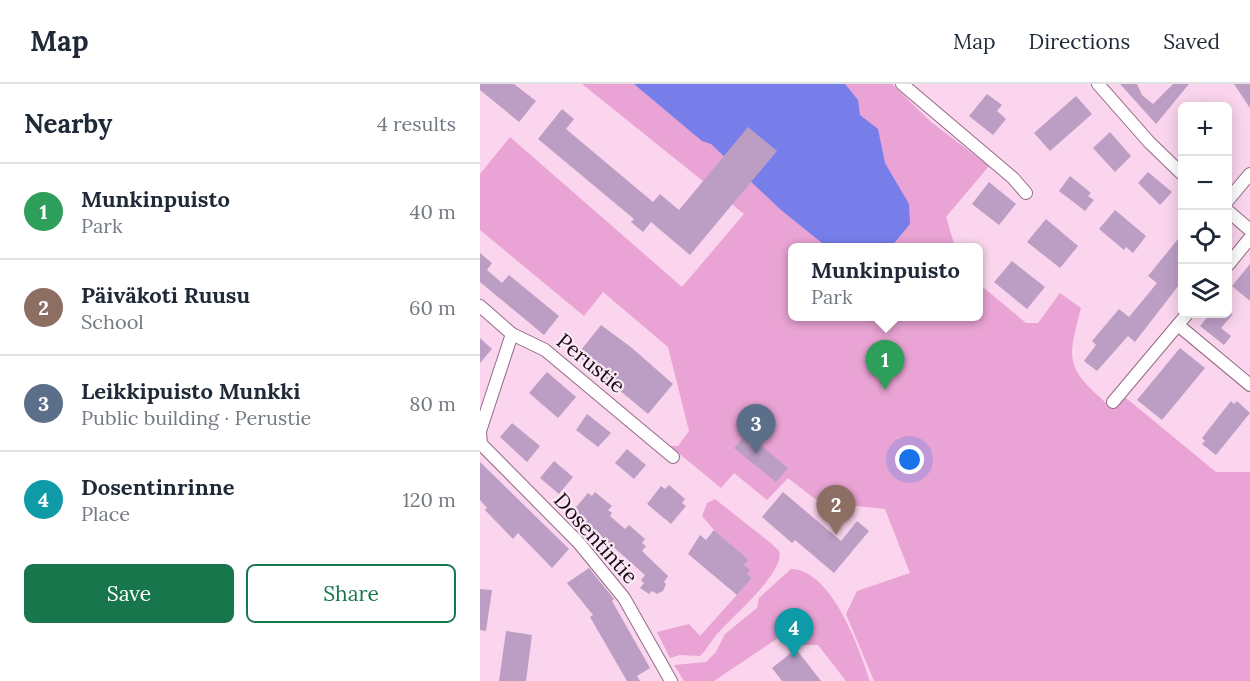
<!DOCTYPE html>
<html lang="en">
<head>
<meta charset="utf-8">
<style>
	:root { --surface:#fff; --page:#f6f6f7; --text:#1f2937; --muted:#747a83; --line:#e0e1e3; --accent:#18764c }
	body { margin:0; font-family:Lora,serif; background:var(--page); color:var(--text) }
	.controls { position:absolute; right:18px; top:18px; display:grid; overflow:hidden; border-radius:9px; box-shadow:0 3px 15px #0003 }
	.controls button { width:54px; height:54px; display:grid; place-items:center; padding:0; border:0; border-bottom:2px solid var(--line); background:var(--surface); color:var(--text); font:30px sans-serif }
	.you { position:absolute; left:430px; top:376px; width:21px; height:21px; margin:-15px; border:4px solid #fff; border-radius:50%; background:#1a73e8; box-shadow:0 0 0 9px #1a73e833 }
	.badge { display:grid; place-items:center; width:39px; height:39px; border-radius:50%; background:var(--accent); color:#fff; font-size:20px; font-weight:700 }
	.pin { position:absolute; translate:-50% -50px; filter:drop-shadow(0 2px 3px #0008) }
	.pin::after { content:''; position:absolute; top:32px; width:21px; height:18px; background:inherit; clip-path:polygon(0 0,100% 0,50% 100%) }
	.popup { position:absolute; left:308px; top:159px; width:195px; height:78px; box-sizing:border-box; display:grid; place-content:center; border-radius:9px; background:var(--surface); filter:drop-shadow(0 2px 4px #0005); font-size:20px; white-space:nowrap; color:var(--muted) }
	.popup b { font-size:22px; color:var(--text) }
	.popup::after { content:''; position:absolute; left:50%; top:100%; margin-left:-12px; border:12px solid transparent; border-top-color:var(--surface) }
	.list { margin:0; padding:0; list-style:none }
	h2 { display:flex; justify-content:space-between; align-items:center; height:78px; margin:0; padding:0 24px; font-size:26px }
	h2 small { font-size:20px; font-weight:400; color:var(--muted) }
	.list li { display:grid; grid-template-columns:39px 1fr auto; gap:18px; align-items:center; box-sizing:border-box; height:96px; padding:0 24px; border-top:2px solid var(--line) }
	.list b { display:block; font-size:22px; white-space:nowrap }
	.list p { margin:0; font-size:20px; white-space:nowrap; color:var(--muted) }
	.list em { font-size:20px; font-style:normal; color:var(--muted) }
	.actions { display:flex; gap:12px; padding:18px 24px }
	.actions a { flex:1; padding:14px 0; border:2px solid var(--accent); border-radius:9px; text-align:center; font-size:21px; color:var(--accent) }
	.actions .main { background:var(--accent); color:#fff }
	.icon { flex:none; width:33px; height:33px; fill:none; stroke:currentColor; stroke-width:2; stroke-linecap:round; stroke-linejoin:round }
	.map { position:relative; flex:none; width:770px; height:597px; overflow:hidden }
	header { display:flex; align-items:center; gap:36px; box-sizing:border-box; height:84px; padding:0 30px; background:var(--surface); border-bottom:2px solid var(--line) }
	header strong { font-size:28px }
	nav { display:flex; gap:33px; margin-inline-start:auto; font-size:21px }
	main { display:flex }
	aside { flex:1; background:var(--surface) }
	.map>svg:first-child { display:block }
	.green { fill:#e9a3d4 }
	.water { fill:#777eea }
	.building { fill:#bc9ec5 }
	.lines { fill:none; stroke-linecap:round; stroke-linejoin:round }
	.street-casing { stroke:#936a86; stroke-width:14 }
	.street { stroke:#fff; stroke-width:12 }
	.labels { text-anchor:middle; dominant-baseline:central; stroke-width:4.5; stroke-linejoin:round; paint-order:stroke }
	.street-label { font-size:21px; fill:#190a15; stroke:#fbe8f5 }
</style>
</head>
<body>
<header>
<strong>Map</strong>
<nav><a>Map</a><a>Directions</a><a>Saved</a></nav>
</header>
<main>
<aside>
<h2>Nearby<small>4 results</small></h2>
<ul class="list">
<li><span class="badge" style="background:#2e9e5b">1</span><div><b>Munkinpuisto</b><p>Park</p></div><em>40 m</em></li>
<li><span class="badge" style="background:#8d6e63">2</span><div><b>Päiväkoti Ruusu</b><p>School</p></div><em>60 m</em></li>
<li><span class="badge" style="background:#5c6f8a">3</span><div><b>Leikkipuisto Munkki</b><p>Public building · Perustie</p></div><em>80 m</em></li>
<li><span class="badge" style="background:#0f9aa8">4</span><div><b>Dosentinrinne</b><p>Place</p></div><em>120 m</em></li>
</ul>
<div class="actions"><a class="main">Save</a><a>Share</a></div>
</aside>
<div class="map">
<svg width="770" height="597" viewBox="0 0 770 597">
	<rect width="100%" height="100%" fill="#fad5ed"/>
	<g class="green">
		<path d="M102 0H412L451 38 509 82 466 133 475 163 312 164V232H498V199L546 239H558L580 209 601 224C588 275 584 282 626 319L646 314 736 388H770V597H394L366 530 377 507 430 489 405 425 339 418 308 394 287 416 254 389 241 404 190 362H198L209 347 188 263 123 208 104 232 0 146V90L30 53 202 203 264 130Z"/>
		<path d="M235 415 292 460 299 467C306 487 253 532 240 547 232 554 228 565 220 572L200 571 190 574 177 548 209 540 220 552 272 494 267 490 264 481 269 476 234 446 222 432 227 419Z"/>
		<path d="M311 485C352 486 379 564 390 597H366L338 561H313L301 552 234 597H204L194 581 226 578 236 568 245 550 277 524 279 514Z"/>
	</g>
	<path class="water" d="M154 0H365L378 16 380 31 398 45 405 79 429 120 430 140 411 163H347L301 126 231 60 222 57Z"/>
	<g class="building">
		<path d="M0 0H34L56 17 39 38 0 6Z"/>
		<path d="M640 0H657L662 11 673 20 693 0H709L676 40Z"/>
		<path d="M754 0H770V24Z"/>
		<path d="M507 10 522 21 517 27 526 35 513 51 489 32Z"/>
		<path d="M596 12 612 30 570 67 554 49Z"/>
		<path d="M82 25 94 35 86 45 173 118 180 110 199 126 268 43 297 67 210 171 171 138 163 148 151 138 154 135 58 55Z"/>
		<path d="M630 48 651 72 635 88 613 64Z"/>
		<path d="M668 88 692 108 680 121 658 99Z"/>
		<path d="M590 92 611 109 608 112 614 116 605 127 579 107Z"/>
		<path d="M509 98 536 120 519 141 492 120Z"/>
		<path d="M635 126 666 152 653 169 646 163 644 166 619 145Z"/>
		<path d="M566 135 598 162 580 184 547 158Z"/>
		<path d="M702 150V197L655 258 648 252 617 287 604 277 616 261 612 257 639 225 649 233 677 199 668 192Z"/>
		<path d="M0 169 12 179 7 186 22 199 29 191 79 232 64 251 0 198Z"/>
		<path d="M532 177 565 203 547 225 514 198Z"/>
		<path d="M770 180V217L752 202Z"/>
		<path d="M730 230H753L741 244 751 252 744 261 720 242Z"/>
		<path d="M121 241 152 264 193 300 168 330 97 271Z"/>
		<path d="M0 254 12 265 0 279Z"/>
		<path d="M700 264 725 284 682 336 657 316Z"/>
		<path d="M67 288 96 313 78 334 49 309Z"/>
		<path d="M751 317 754 320 757 317 770 329 736 371 722 360 725 357 722 354Z"/>
		<path d="M107 330 131 349 118 363 96 346Z"/>
		<path d="M32 339 60 362 47 378 20 353Z"/>
		<path d="M265 352 280 365 282 362 308 384 296 398 254 364Z"/>
		<path d="M147 365 166 381 154 395 135 379Z"/>
		<path d="M74 377 93 393 79 410 60 394Z"/>
		<path d="M0 378 89 465 72 484 38 449 33 455 5 426 7 424 0 416Z"/>
		<path d="M189 401 205 415 202 419 206 422 191 440 167 420 181 402 185 405Z"/>
		<path d="M115 408 132 422 128 426 132 429 130 432 145 445 149 441 165 455 162 459 166 462 162 467 188 492 184 498 186 500 183 507 177 510 172 507 169 510 160 504 164 499 161 496 165 491 93 427 108 409 112 412Z"/>
		<path d="M303 408 361 457 377 437 389 447 354 489 315 456 312 459 282 433Z"/>
		<path d="M234 446 269 476 264 481 270 486 267 490 272 494 257 511 208 470 220 451 226 456Z"/>
		<path d="M109 484 134 515 132 517 170 584 157 592 160 597H147L110 533 113 531 87 499Z"/>
		<path d="M0 505 12 506 6 547 0 546Z"/>
		<path d="M26 547 52 551 46 597H19Z"/>
		<path d="M316 565 341 597H302L292 584Z"/>
	</g>
	<g class="lines">
		<g class="street-casing">
			<g id="street">
				<path d="M422 0 533 94 546 109"/>
				<path d="M618 0 669 58 702 90"/>
				<path d="M748 116 770 90"/>
				<path d="M748 127 770 146"/>
				<path d="M748 181 770 154"/>
				<path d="M0 222 32 250 65 266 193 373"/>
				<path d="M698 241 770 301"/>
				<path d="M633 318 707 230"/>
				<path d="M0 347 32 250"/>
				<path d="M0 348 1 360 99 459 144 514 191 597"/>
			</g>
		</g>
		<use href="#street" class="street"/>
	</g>
	<g class="labels">
		<g class="street-label">
			<text transform="translate(111 279) rotate(39)">Perustie</text>
			<text transform="translate(116 454) rotate(48)">Dosentintie</text>
		</g>
	</g>
</svg>
<div class="controls">
<button>+</button>
<button>−</button>
<button><svg class="icon" aria-label="locate" viewBox="0 0 24 24"><circle cx="12" cy="12" r="6"/><path d="M12 2v4M12 18v4M2 12h4M18 12h4"/></svg></button>
<button><svg class="icon" aria-label="layers" viewBox="0 0 24 24"><path d="M12 4l9 5-9 5-9-5zM3 14l9 5 9-5"/></svg></button>
</div>
<div class="you"></div>
<div class="pin badge" style="left:405px;top:306px;background:#2e9e5b">1</div>
<div class="popup"><b>Munkinpuisto</b>Park</div>
<div class="pin badge" style="left:356px;top:451px;background:#8d6e63">2</div>
<div class="pin badge" style="left:276px;top:370px;background:#5c6f8a">3</div>
<div class="pin badge" style="left:314px;top:574px;background:#0f9aa8">4</div>
</div>
</main>
</body>
</html>
